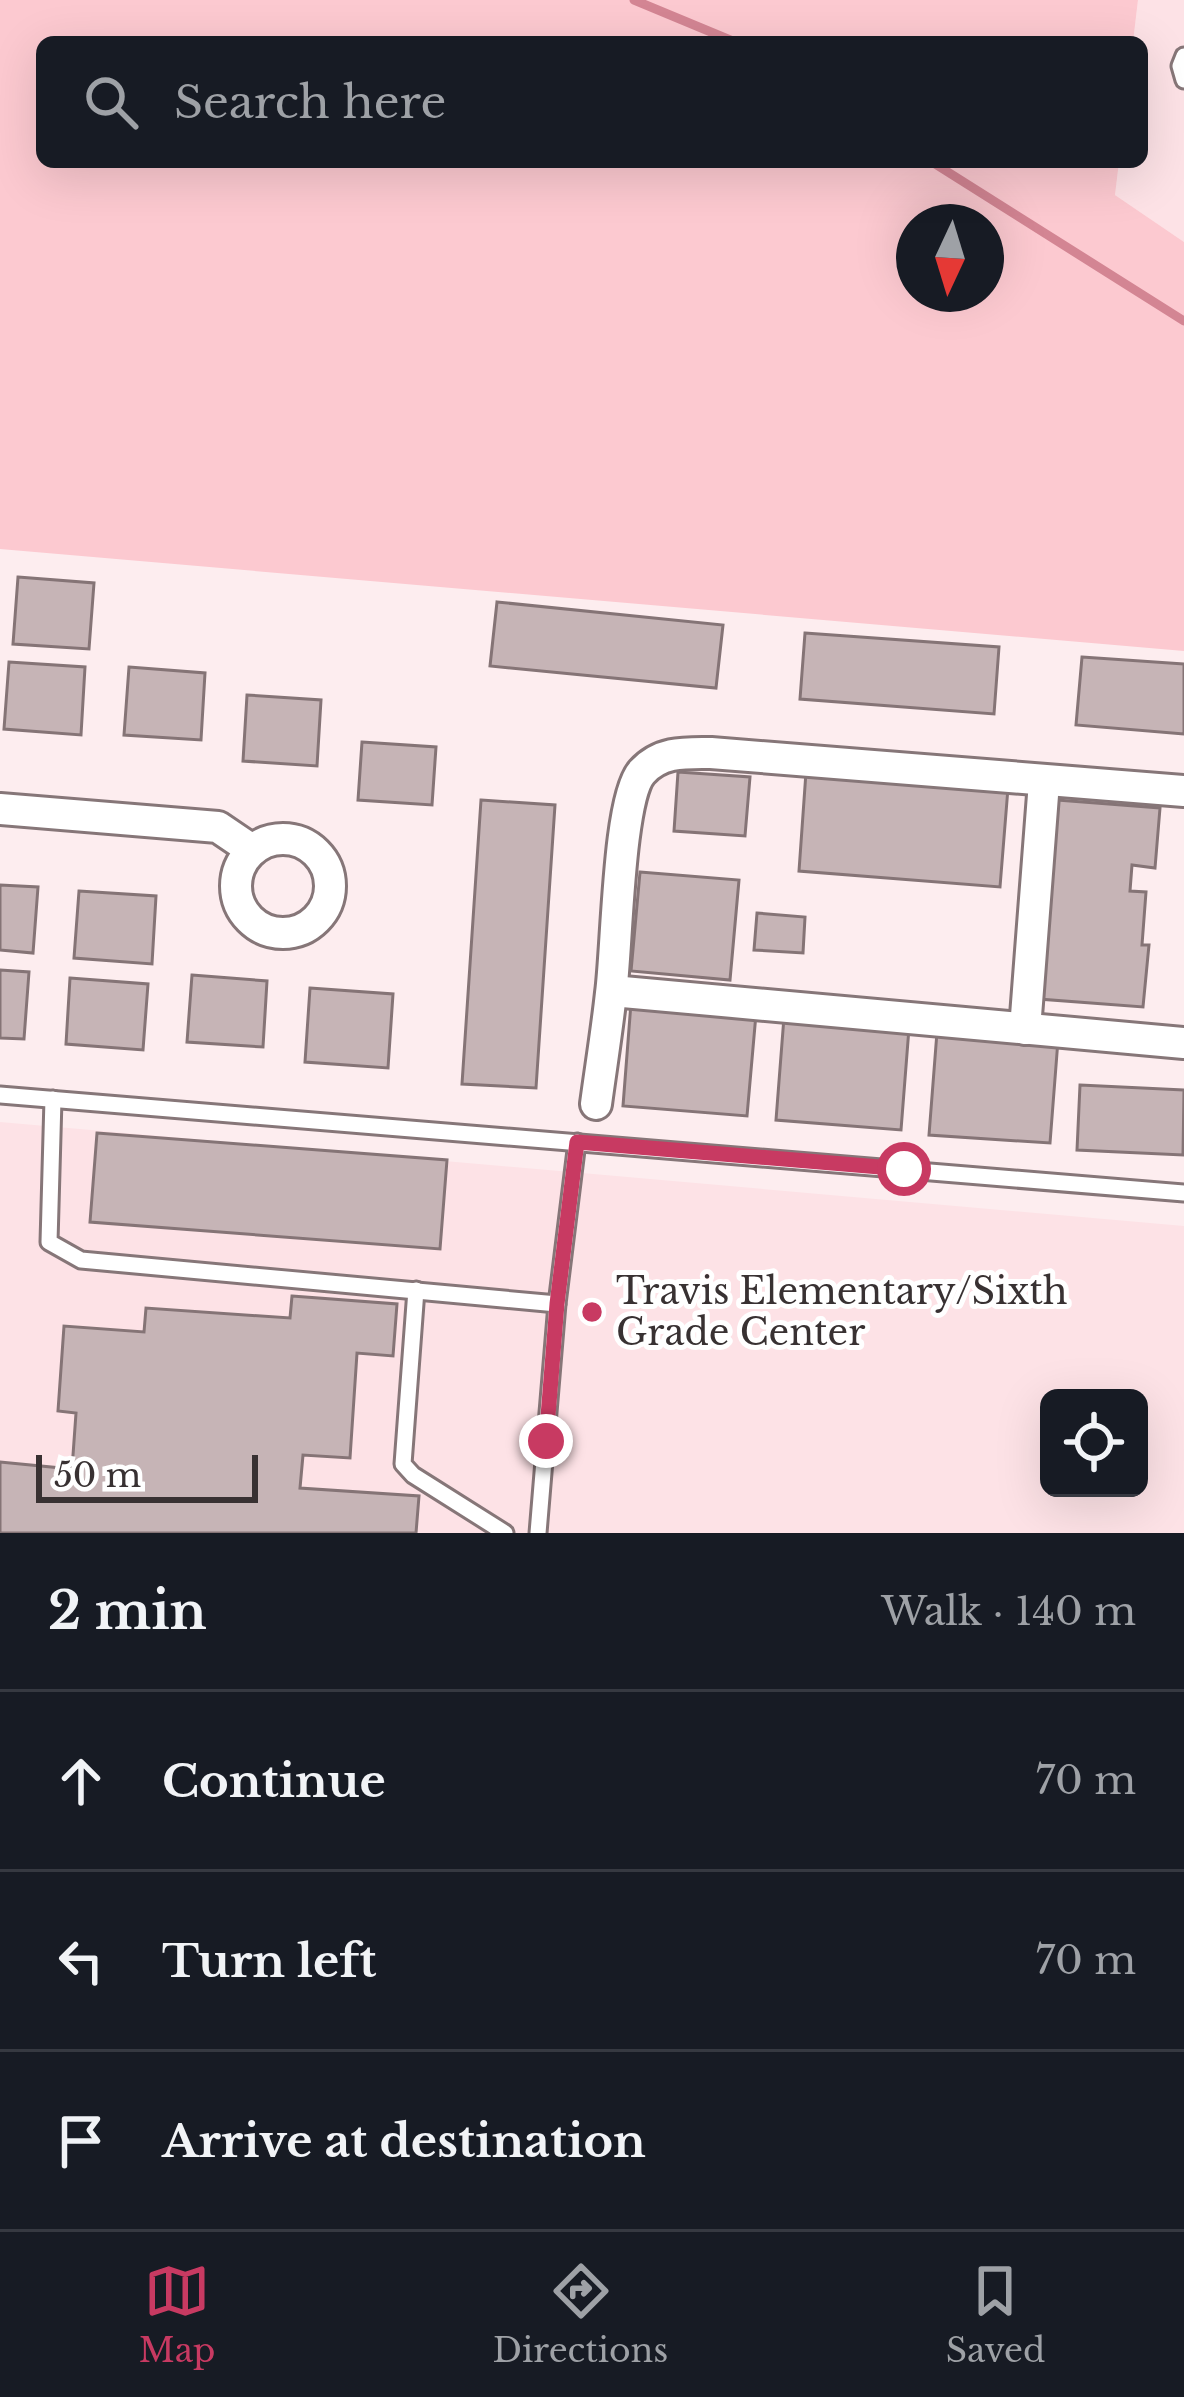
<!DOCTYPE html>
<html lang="en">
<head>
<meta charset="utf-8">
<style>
	:root { --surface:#171b24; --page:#242831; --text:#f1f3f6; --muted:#9ea1a6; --line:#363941; --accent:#c83a62 }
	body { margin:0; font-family:"Libre Baskerville",serif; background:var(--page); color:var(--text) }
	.controls { position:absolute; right:36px; bottom:36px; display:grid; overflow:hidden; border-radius:18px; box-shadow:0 12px 48px #0002 }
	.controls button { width:108px; height:108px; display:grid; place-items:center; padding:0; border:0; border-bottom:3px solid var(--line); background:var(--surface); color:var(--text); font:60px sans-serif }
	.compass { position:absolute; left:896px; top:204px; width:108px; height:108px; border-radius:50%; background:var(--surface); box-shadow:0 12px 48px #0002; rotate:184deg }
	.scale { position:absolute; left:36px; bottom:30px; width:222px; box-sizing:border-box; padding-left:12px; border:6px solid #383132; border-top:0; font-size:33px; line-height:42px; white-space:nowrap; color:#383132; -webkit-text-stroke:9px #fff; paint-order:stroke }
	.stop { position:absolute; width:36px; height:36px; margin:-27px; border:9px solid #c83a62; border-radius:50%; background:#fff }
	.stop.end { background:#c83a62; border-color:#fff; box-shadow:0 3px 12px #0008 }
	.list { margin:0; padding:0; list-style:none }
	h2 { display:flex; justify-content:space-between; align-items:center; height:156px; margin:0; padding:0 48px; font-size:51px }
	h2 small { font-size:39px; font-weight:400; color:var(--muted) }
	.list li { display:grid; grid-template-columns:78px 1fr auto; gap:36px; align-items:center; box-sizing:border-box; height:180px; padding:0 48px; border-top:3px solid var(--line) }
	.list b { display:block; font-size:45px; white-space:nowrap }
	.list em { font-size:39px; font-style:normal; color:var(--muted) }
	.icon { flex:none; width:66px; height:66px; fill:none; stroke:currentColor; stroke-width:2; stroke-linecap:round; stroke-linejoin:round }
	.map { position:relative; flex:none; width:1184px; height:1533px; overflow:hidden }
	.search { position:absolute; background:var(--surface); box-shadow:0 12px 48px #0002; left:36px; right:36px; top:36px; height:132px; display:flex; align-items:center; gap:30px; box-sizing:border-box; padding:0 42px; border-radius:18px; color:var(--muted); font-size:45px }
	.sheet { height:696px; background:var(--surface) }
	nav { display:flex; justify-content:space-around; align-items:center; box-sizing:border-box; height:168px; border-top:3px solid var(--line); background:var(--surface); font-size:33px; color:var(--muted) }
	nav a { display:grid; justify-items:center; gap:6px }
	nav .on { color:var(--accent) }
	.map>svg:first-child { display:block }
	.built { fill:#fde2e6; fill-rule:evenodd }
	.green { fill:#fcc9d0; fill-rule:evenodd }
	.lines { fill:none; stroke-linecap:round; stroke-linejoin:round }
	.stream { stroke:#d38593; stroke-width:9 }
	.building { fill:#c6b4b6; stroke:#857476; stroke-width:3 }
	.service-casing { stroke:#867678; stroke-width:21 }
	.minor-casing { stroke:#867678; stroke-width:36 }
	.service { stroke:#fff; stroke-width:15 }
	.minor { stroke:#fff; stroke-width:30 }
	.route { stroke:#c83a62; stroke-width:15 }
	.poi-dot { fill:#c83a62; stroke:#fff; stroke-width:4.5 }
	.labels { text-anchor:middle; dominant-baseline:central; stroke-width:10; stroke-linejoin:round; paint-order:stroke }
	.poi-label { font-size:36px; fill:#383132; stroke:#fff; text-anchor:start }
</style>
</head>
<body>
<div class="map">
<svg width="1184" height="1533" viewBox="0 0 1184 1533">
	<rect width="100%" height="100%" fill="#fdedef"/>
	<g class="built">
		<path d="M1138 0H1184V242L1115 195 1119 162H1142V42H1133Z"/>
		<path d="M0 1122 1184 1226V1533H0ZM1049 1398H1139V1488H1049Z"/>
	</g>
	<path class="green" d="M0 0H1138L1133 42H42V162H1119L1115 195 1184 242V651L0 549ZM914 222H986V294H914Z"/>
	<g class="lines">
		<g class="stream">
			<path d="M634 0 735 42"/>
			<path d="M932 162 1184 321"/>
		</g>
	</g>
	<g class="building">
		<path d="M18 577 94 583 89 649 13 644Z"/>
		<path d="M497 602 723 625 716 688 490 666Z"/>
		<path d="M805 633 999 647 994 714 800 699Z"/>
		<path d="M1082 657 1184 664V734L1076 725Z"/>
		<path d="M9 662 85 667 81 735 4 729Z"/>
		<path d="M129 667 205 673 201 740 124 735Z"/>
		<path d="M247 695 321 700 317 766 243 761Z"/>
		<path d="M362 742 436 747 432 805 358 800Z"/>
		<path d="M678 772 750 777 745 836 674 831Z"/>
		<path d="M806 772 1008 788 1000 887 799 871Z"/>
		<path d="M481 800 555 805 536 1088 462 1084Z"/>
		<path d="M1057 800 1160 808 1155 868 1132 865 1130 891 1146 892 1142 945H1149L1143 1007 1039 999Z"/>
		<path d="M640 872 739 880 730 980 631 971Z"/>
		<path d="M0 885 38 887 33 953 0 950Z"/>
		<path d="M79 891 156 896 152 964 74 958Z"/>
		<path d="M757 913 805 917 803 953 754 950Z"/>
		<path d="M0 970 29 972 24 1039 0 1038Z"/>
		<path d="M192 975 267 981 263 1047 187 1042Z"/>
		<path d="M70 978 148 984 143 1050 66 1044Z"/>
		<path d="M310 988 393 994 388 1068 305 1062Z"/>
		<path d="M631 1003 756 1014 747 1116 623 1106Z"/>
		<path d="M784 1017 909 1028 901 1130 776 1120Z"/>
		<path d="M937 1032 1058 1040 1050 1143 929 1135Z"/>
		<path d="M1080 1085 1184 1090 1183 1155 1077 1150Z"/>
		<path d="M97 1133 447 1160 440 1249 90 1222Z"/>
		<path d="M292 1296 397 1304 393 1356 357 1353 350 1458 303 1455 300 1488 419 1496 416 1533H0V1462L72 1469 76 1413 58 1411 64 1326 144 1332 146 1308 290 1318Z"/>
	</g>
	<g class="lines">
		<g class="service-casing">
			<g id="service">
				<path d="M1184 56 1180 66 1184 80"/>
				<path d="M0 1095 1184 1193"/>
				<path d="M53 1099 49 1242 81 1260 557 1304"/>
				<path d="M416 1290 403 1464 413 1475 505 1533"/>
				<path d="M538 1533 557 1304 577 1142"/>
			</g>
		</g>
		<g class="minor-casing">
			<g id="minor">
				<path d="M0 809 218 827 252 850"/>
				<circle cx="283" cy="886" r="47"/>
				<path d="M612 991 1184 1043"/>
				<path d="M1025 1029 1044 782"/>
				<path d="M596 1104C601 1067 607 1030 611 993 617 950 618 798 642 772 661 751 686 753 711 753L1184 791"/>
			</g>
		</g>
		<use href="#service" class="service"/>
		<use href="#minor" class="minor"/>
	</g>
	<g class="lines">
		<path class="route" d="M546 1441 557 1304 577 1142 904 1169"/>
	</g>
	<circle class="poi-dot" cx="592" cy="1312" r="12"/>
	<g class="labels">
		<g class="poi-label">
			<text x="616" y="1291">Travis Elementary/Sixth<tspan x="616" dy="41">Grade Center</tspan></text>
		</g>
	</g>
</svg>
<div class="controls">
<button><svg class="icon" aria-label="locate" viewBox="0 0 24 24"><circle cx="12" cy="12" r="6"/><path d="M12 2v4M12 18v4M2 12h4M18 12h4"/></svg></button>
</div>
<svg class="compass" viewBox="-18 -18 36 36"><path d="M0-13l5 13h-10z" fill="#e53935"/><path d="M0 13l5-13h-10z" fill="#9ea1a6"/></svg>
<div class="scale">50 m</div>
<div class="stop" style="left:904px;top:1169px"></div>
<div class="stop end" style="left:546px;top:1441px"></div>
<div class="search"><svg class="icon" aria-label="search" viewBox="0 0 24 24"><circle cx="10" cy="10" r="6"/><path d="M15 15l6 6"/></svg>Search here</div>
</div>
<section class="sheet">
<h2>2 min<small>Walk · 140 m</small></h2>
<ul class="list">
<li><svg class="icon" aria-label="ahead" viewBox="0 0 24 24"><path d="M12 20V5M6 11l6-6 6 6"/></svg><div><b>Continue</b></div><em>70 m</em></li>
<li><svg class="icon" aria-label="left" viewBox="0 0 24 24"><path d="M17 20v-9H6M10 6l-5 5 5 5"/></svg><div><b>Turn left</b></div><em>70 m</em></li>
<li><svg class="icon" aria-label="arrive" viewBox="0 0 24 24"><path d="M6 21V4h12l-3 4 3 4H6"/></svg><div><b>Arrive at destination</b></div></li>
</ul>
</section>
<nav>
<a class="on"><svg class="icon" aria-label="map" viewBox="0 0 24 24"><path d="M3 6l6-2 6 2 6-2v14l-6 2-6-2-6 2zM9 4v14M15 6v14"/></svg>Map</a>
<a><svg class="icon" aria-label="directions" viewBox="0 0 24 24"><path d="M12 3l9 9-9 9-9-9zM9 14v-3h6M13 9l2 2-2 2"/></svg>Directions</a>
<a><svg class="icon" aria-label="saved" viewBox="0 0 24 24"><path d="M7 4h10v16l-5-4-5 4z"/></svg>Saved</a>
</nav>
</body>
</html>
